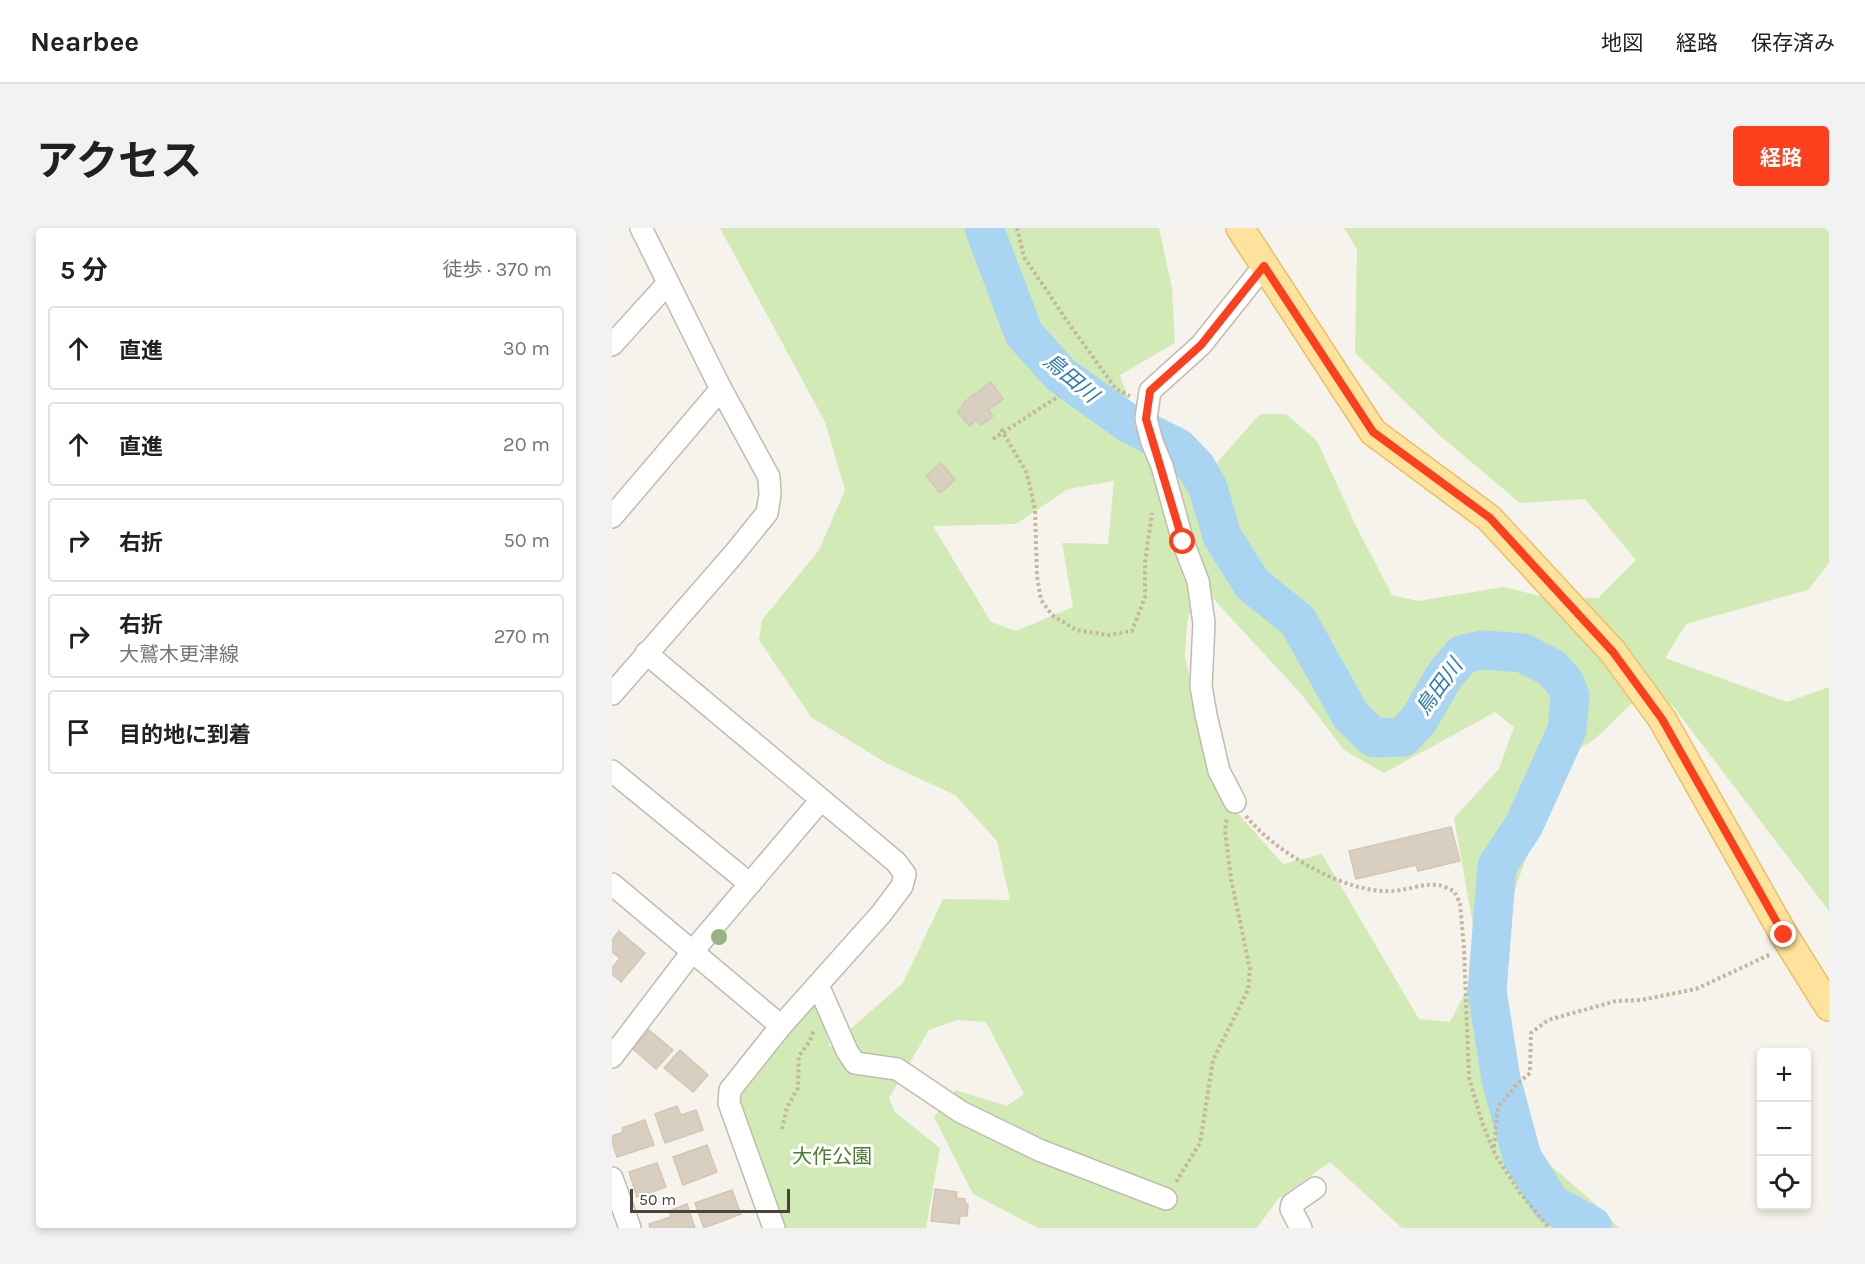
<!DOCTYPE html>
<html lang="ja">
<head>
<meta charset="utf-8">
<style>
	:root { --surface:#fff; --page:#f2f2f2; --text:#202124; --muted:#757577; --line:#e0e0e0; --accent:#fc3f1d }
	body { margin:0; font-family:Karla,"Noto Sans JP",sans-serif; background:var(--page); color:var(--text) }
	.controls { position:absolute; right:18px; bottom:18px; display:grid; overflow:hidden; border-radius:6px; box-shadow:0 3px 9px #0003 }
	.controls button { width:54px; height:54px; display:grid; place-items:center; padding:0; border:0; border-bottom:2px solid var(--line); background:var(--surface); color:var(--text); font:30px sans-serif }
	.scale { position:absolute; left:18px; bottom:15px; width:160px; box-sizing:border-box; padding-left:6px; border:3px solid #4b4439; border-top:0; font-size:16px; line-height:21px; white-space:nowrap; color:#4b4439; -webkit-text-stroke:4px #fff; paint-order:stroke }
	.stop { position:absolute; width:18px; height:18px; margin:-14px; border:4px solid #fc3f1d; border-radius:50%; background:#fff }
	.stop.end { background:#fc3f1d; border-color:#fff; box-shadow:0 2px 6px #0008 }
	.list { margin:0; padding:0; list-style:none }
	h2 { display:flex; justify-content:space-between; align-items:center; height:78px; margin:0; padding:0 24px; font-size:26px }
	h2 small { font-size:20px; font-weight:400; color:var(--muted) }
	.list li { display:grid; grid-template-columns:39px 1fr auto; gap:18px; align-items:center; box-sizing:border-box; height:84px; margin:0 12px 12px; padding:0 12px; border:2px solid var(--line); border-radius:6px }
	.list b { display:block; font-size:22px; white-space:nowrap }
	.list p { margin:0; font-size:20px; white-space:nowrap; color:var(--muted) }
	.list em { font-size:20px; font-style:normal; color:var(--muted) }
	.icon { flex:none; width:33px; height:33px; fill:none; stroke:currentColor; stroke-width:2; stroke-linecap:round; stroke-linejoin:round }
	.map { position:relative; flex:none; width:1217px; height:1000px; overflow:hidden; border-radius:6px }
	header { display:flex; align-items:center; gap:36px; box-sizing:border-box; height:84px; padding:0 30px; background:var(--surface); border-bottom:2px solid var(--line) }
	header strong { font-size:28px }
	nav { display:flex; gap:33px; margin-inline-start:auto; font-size:21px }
	.intro { display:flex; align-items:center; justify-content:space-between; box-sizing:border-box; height:144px; padding:0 36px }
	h1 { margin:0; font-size:42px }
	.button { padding:15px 27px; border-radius:6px; background:var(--accent); color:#fff; font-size:21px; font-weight:700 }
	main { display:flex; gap:36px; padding:0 36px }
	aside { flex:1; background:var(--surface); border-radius:6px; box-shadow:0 3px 9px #0003 }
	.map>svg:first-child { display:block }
	.green { fill:#d2eab5; fill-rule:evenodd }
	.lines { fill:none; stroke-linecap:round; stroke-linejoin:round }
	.river { stroke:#a9d4f2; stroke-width:39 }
	.building { fill:#d8cfc1; stroke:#d3c7b4; stroke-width:1.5 }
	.minor-casing { stroke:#c2bbae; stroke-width:24 }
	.major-casing { stroke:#e6c16a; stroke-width:30 }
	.path { stroke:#c4b79f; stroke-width:4; stroke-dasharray:3 3; stroke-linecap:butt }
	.minor { stroke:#fff; stroke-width:21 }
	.major { stroke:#ffe39c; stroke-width:27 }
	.tree { fill:#97b381 }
	.route { stroke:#fc3f1d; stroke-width:8 }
	.labels { text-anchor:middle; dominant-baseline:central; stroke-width:6; stroke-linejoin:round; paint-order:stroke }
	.park-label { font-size:20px; fill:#4a7f2a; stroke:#fff }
	.water-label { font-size:21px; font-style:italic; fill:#2e7ab2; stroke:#fff }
</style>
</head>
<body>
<header>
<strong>Nearbee</strong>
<nav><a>地図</a><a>経路</a><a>保存済み</a></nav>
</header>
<div class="intro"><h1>アクセス</h1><a class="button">経路</a></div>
<main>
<aside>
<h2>5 分<small>徒歩 · 370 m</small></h2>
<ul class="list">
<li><svg class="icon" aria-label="ahead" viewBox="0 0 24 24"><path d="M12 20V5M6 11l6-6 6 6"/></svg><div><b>直進</b></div><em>30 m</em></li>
<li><svg class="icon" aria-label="ahead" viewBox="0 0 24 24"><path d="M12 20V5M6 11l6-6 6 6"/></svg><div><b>直進</b></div><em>20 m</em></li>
<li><svg class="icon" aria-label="right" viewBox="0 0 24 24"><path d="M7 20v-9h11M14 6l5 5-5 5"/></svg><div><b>右折</b></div><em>50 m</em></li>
<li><svg class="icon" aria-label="right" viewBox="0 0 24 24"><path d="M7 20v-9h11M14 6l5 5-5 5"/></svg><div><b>右折</b><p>大鷲木更津線</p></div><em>270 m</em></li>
<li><svg class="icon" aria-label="arrive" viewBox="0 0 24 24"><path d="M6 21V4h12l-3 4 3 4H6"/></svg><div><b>目的地に到着</b></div></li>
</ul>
</aside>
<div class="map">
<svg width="1217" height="1000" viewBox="0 0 1217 1000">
	<rect width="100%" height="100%" fill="#f6f3ec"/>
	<path class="green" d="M108 0H547L560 60 563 115 508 147 521 186 600 240 648 186H674L705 213 744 298 780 367 806 373 892 359 932 369 986 370 1024 332 973 271 908 275 826 206 743 125 745 21 732 0H1217V335L1196 362 1074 396 1053 430 1175 474 1217 459V683L1060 477 1019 476 983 511 950 531 886 708 891 803 920 921 990 982 1007 1000H790L718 934 666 971 645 1000H426L361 966 322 889 343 862 395 878 412 866 374 794 345 792 317 802 277 870 283 884 328 920 314 1000H170L120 875 199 774 208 778 218 819 291 755 331 671 398 672 385 613 343 567 276 536 199 489 147 412 150 392 207 322 233 262 213 194ZM502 253 496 316 450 315 461 379 404 403 379 394 321 298 404 296 456 261ZM586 354 690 467 732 522 772 545 883 484 902 499 887 541 842 590 868 737 838 794 807 791 710 626 671 636 599 555 573 428 575 395Z"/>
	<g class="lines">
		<path class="river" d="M372 0 412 106 449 147 516 195 566 220 584 239 596 260 610 308 640 356 686 393 739 488 762 510 791 509 806 493 833 447 851 426 871 422 911 425 940 440 953 455 958 468 955 502 912 597 885 638 875 763 889 851 910 929 939 976 980 998 981 1000"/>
	</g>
	<g class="building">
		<path d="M379 154 391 171 376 182 381 188 369 197 364 192 357 198 345 183 350 179 351 175Z"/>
		<path d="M329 235 343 252 328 265 314 248Z"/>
		<path d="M839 599 848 633 806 643 804 637 744 651 737 623Z"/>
		<path d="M7 703 33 725 9 754 0 746V740L8 730 0 724V712Z"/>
		<path d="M37 802 61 822 44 841 21 821Z"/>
		<path d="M68 822 96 847 81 864 52 840Z"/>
		<path d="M65 878 69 887 84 882 91 902 53 915 43 886Z"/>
		<path d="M33 892 42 917 5 929 0 914V908L11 904 10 900Z"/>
		<path d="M95 917 105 944 71 957 61 929Z"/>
		<path d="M45 935 54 959 25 969 17 944Z"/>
		<path d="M323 961 345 964 344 970 353 971V975L356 976 355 988H348L347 996 319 993Z"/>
		<path d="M120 962 129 986 92 1000 83 975Z"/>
		<path d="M75 976 83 1000H38L37 996 59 989 57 983Z"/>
	</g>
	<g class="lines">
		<g class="minor-casing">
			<g id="minor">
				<path d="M0 117 56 55"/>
				<path d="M0 289 109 161"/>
				<path d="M34 425 284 634 293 646 290 658 269 686 169 798 118 862 117 875 162 1000"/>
				<path d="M0 466 121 327 155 285 158 267 157 249 109 161 29 0"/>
				<path d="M0 543 138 656"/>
				<path d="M623 574 607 543 594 487 589 458 592 395 586 353 571 314 550 238 540 214 534 191 538 163 589 117 652 38"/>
				<path d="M0 656 169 798"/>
				<path d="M206 757 235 823 243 835 285 841 349 884 427 922 554 971"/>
				<path d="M0 829 80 724 209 572"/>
				<path d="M0 950 18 1000"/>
				<path d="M689 1000 679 981 680 976 703 960"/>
			</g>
		</g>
		<g class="major-casing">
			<path id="major" d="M628 0 761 204 877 290 1001 424 1050 491 1172 707 1217 779"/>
		</g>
		<g class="path">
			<path d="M405 0 412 29 460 100 504 161 518 168"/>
			<path d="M389 201 415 245 423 282 425 348 429 372 440 387 464 402 496 407 520 403 533 369V334L540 285"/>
			<path d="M381 211 447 168"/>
			<path d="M634 588C663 624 732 665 779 663 794 663 810 655 825 657 830 657 837 661 842 663L848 675 852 721 857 850 871 897 884 928 908 965 937 1000"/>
			<path d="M170 901 175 879 186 860 187 828 198 813 202 801"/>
			<path d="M882 919 886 879 905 856 918 845 919 805 936 792 1004 773 1029 772 1084 761 1159 726"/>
			<path d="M564 954 588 915 601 832 636 762 638 741 619 651 613 602 615 590"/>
		</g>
		<use href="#minor" class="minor"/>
		<use href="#major" class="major"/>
	</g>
	<circle class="tree" cx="107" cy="709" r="8"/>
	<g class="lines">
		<path class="route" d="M571 314 534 191 538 163 589 117 652 38 761 204 878 290 1001 424 1050 491 1172 707"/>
	</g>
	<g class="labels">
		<g class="park-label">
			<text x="220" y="928">大作公園</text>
		</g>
		<g class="water-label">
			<text transform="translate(459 150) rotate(40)">鳥田川</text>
			<text transform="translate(827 459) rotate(-54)">鳥田川</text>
		</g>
	</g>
</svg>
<div class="controls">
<button>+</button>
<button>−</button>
<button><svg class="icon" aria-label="locate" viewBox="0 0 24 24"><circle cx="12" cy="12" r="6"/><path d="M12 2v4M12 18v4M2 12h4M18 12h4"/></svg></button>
</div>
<div class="scale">50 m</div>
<div class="stop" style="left:571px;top:314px"></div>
<div class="stop end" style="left:1172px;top:707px"></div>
</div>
</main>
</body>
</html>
